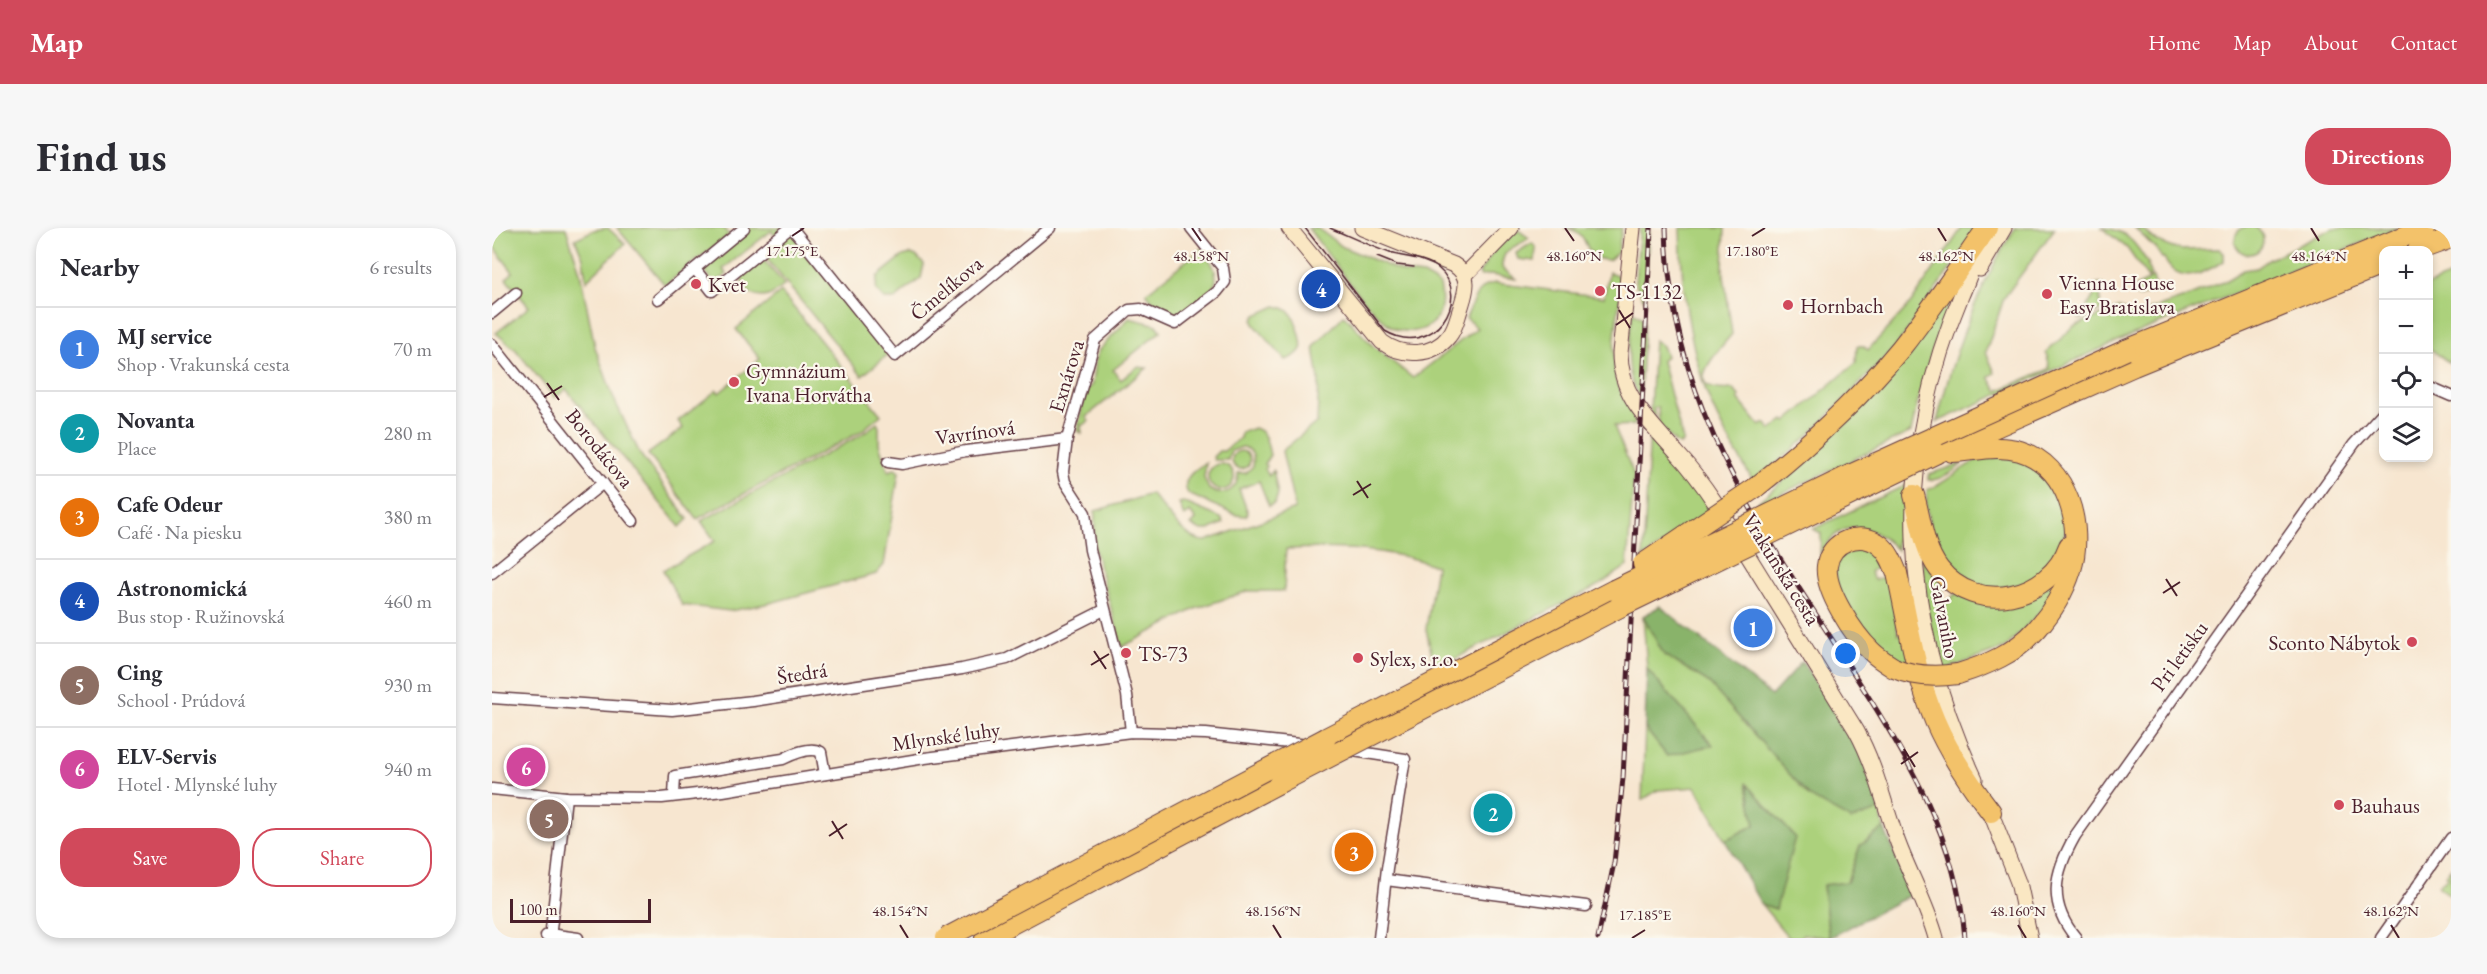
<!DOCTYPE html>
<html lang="en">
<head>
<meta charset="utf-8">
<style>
	:root { --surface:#fff; --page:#f7f7f7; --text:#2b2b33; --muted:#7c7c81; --line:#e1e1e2; --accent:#d1495b }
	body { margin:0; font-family:"EB Garamond",serif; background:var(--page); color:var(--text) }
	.controls { position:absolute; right:18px; top:18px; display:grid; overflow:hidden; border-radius:12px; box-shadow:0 3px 9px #0003 }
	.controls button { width:54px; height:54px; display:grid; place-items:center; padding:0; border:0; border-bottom:2px solid var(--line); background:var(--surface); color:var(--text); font:30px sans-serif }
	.scale { position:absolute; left:18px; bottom:15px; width:141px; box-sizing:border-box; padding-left:6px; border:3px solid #4a1f2b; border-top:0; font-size:16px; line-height:21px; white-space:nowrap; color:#4a1f2b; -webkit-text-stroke:4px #fbf7ec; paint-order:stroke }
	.you { position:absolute; left:1354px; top:426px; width:21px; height:21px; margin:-15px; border:4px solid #fff; border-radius:50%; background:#1a73e8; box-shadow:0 0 0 9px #1a73e833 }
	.badge { display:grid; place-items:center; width:39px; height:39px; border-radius:50%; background:var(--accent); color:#fff; font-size:20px; font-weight:700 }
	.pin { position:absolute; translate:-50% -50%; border:3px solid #fff; box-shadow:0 2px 6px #0006 }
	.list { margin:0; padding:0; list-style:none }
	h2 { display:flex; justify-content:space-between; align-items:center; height:78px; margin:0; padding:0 24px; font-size:26px }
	h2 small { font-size:20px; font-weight:400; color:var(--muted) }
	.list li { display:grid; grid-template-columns:39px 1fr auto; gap:18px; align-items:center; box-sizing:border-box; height:84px; padding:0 24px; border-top:2px solid var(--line) }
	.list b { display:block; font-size:22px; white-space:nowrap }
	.list p { margin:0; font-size:20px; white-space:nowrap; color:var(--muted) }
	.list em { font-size:20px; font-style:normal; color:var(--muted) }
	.actions { display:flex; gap:12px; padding:18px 24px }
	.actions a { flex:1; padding:14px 0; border:2px solid var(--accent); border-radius:24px; text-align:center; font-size:21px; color:var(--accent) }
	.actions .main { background:var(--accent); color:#fff }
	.icon { flex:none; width:33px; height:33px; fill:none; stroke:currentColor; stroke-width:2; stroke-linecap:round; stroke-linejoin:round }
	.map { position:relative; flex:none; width:1959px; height:710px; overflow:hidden; border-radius:24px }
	header { display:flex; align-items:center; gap:36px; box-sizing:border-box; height:84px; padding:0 30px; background:var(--accent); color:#fff }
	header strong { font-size:28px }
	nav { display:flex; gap:33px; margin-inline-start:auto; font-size:21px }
	.intro { display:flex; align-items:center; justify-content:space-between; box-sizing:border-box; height:144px; padding:0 36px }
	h1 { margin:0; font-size:42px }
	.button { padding:15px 27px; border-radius:24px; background:var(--accent); color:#fff; font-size:21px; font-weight:700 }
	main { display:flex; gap:36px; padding:0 36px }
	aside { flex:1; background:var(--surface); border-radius:24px; box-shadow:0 3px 9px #0003 }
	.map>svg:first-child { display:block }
	.green { fill:#acd17b; stroke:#7b7853; stroke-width:1.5 }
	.forest { fill:#89b36b; stroke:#6a694b; stroke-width:1.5 }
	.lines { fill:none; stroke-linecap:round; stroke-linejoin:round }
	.street-casing { stroke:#643d44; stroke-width:13 }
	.secondary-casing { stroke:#643d44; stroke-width:17 }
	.highway-casing { stroke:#643d44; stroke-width:22 }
	.street { stroke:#fff; stroke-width:10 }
	.secondary { stroke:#fae7c3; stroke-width:15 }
	.highway { stroke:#f3c26a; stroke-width:20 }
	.tram { stroke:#4a1f2b; stroke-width:1.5 }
	.rail-casing { stroke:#4a1f2b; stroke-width:5 }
	.rail { stroke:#fbf7ec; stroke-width:3; stroke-dasharray:9; stroke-linecap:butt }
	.highway-bridge-casing { stroke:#643d44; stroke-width:22; stroke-linecap:butt }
	.highway-bridge { stroke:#f3c26a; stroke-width:20 }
	.ticks { fill:none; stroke:#4a1f2b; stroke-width:2 }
	.poi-dot { fill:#d1495b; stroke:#fbf7ec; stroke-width:2 }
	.labels { text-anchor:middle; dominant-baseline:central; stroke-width:4.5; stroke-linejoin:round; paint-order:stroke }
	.poi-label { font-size:21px; fill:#4a1f2b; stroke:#fbf7ec; text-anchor:start }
	.street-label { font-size:21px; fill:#4a1f2b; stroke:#fbf7ec }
	.ticks-label { font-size:15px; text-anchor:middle; fill:#4a1f2b; stroke:#fbf7ec; stroke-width:4.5; stroke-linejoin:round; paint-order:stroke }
</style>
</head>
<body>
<header>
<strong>Map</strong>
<nav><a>Home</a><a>Map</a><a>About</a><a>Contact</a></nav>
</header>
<div class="intro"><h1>Find us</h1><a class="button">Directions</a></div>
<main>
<aside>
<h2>Nearby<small>6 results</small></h2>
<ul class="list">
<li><span class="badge" style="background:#3f7fe0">1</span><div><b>MJ service</b><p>Shop · Vrakunská cesta</p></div><em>70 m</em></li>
<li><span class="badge" style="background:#0f9aa8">2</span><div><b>Novanta</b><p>Place</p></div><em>280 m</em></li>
<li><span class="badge" style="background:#e8710a">3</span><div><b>Cafe Odeur</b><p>Café · Na piesku</p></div><em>380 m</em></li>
<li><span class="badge" style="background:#1a4fb4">4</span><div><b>Astronomická</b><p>Bus stop · Ružinovská</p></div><em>460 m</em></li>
<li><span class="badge" style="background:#8d6e63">5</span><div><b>Cing</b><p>School · Prúdová</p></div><em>930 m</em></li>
<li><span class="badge" style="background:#d1479c">6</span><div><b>ELV-Servis</b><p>Hotel · Mlynské luhy</p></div><em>940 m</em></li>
</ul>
<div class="actions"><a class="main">Save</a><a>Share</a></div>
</aside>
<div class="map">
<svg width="1959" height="710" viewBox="0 0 1959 710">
	<rect width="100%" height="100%" fill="#fbf7ec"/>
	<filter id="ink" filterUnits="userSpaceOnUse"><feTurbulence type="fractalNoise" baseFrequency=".0167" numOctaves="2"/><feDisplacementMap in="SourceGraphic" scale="12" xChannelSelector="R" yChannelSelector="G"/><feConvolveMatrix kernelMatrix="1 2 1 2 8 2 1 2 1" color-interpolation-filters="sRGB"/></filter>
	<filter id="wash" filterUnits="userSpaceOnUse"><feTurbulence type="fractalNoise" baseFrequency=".008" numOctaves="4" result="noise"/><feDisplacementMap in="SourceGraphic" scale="24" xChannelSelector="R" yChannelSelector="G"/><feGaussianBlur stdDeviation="1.35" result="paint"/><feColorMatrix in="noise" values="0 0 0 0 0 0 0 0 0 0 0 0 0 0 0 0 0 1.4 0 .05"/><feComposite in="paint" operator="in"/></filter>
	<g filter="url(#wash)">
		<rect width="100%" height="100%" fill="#f7e6d0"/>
		<g class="green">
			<circle cx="1757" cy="12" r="14"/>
			<path d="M0 0H74L88 44 103 119 122 171 148 226 196 291 188 299 74 161 63 170 24 122 4 105 37 79 14 51 21 44 0 17Z"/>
			<path d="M116 0 133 16 94 53 91 30 83 11 102 2Z"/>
			<path d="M125 0H232L237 7 173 57Z"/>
			<path d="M258 0H291L283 7 279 3 231 41 235 46 223 56 210 39Z"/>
			<path d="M816 0H825L851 19 913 45 931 47 948 57C951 72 951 85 939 96 930 104 915 105 904 101 882 92 833 22 816 0Z"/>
			<path d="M1072 0H1130L1126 24 1117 32C1086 32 1103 3 1072 0Z"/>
			<path d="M1148 0H1157L1153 73 1143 54Z"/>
			<path d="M1188 0H1233L1231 40 1240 106C1224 125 1185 166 1241 161L1248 169 1246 171 1268 198 1273 195 1279 202 1292 192 1294 194 1364 135 1365 118H1371L1376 122 1419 75 1470 0H1487L1403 120 1314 210 1262 254C1243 223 1220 186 1210 151 1196 104 1189 48 1188 0Z"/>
			<path d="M1523 0H1563L1512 70 1494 124 1503 145 1497 149 1505 163 1555 142 1558 140 1554 125 1582 98 1627 80 1646 86 1693 70 1733 53 1751 42 1765 40 1778 31 1841 0H1907L1644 105 1445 194C1461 125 1485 60 1523 0Z"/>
			<path d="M1610 0C1634 0 1645 17 1657 37L1655 38 1659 47 1656 50 1635 20Z"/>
			<path d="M1643 0H1649L1666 14 1678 19 1689 22 1727 21 1732 25V33C1709 47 1686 59 1672 30H1670L1664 21Z"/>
			<path d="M1026 2 1037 10C1023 21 1010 18 1010 40L1024 51 999 47 989 48 987 46 1003 21Z"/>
			<path d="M300 5 398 125 370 148 270 25Z"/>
			<path d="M1040 15 1044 19 1043 33 1026 31 1024 25Z"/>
			<path d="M710 20C740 59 717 64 686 88L668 82 654 65Z"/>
			<path d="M419 26 424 28 432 36 429 50 403 71H392L384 62 385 49 411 28Z"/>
			<path d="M268 28 293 57C287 61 282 66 276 68 263 72 246 60 251 46 253 39 263 33 268 28Z"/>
			<path d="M1117 44 1125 47 1130 54C1127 83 1117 128 1125 155 1130 171 1143 181 1143 197L1122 198 1142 247 1135 338 1107 357 943 441 934 401 944 338C896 320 845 319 794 321L792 363H756L703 381 630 419 602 320 603 283 659 266C673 281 694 314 714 313L803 281 790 223 825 194 827 152 822 119 852 87 881 118 921 150 985 100 974 90C982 73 983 59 1003 55L1112 69Z"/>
			<path d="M1959 48V136L1937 120 1936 57Z"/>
			<path d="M1661 49 1662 54 1660 64 1648 69 1643 67V60Z"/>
			<path d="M1469 51C1445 101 1430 150 1419 204L1259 280 1316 231Z"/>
			<path d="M1605 56 1612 57 1609 58 1608 78 1614 79 1588 91 1606 61 1602 58Z"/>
			<path d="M289 64 389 187 368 204 205 291 156 226 191 200 186 193 225 162 227 165 268 131 244 101Z"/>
			<path d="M784 78C789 79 794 80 798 84 803 89 812 115 809 121 806 127 798 131 793 132L762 96 761 92 764 87Z"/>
			<path d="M1141 84 1150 90 1152 95 1148 171C1131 145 1137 113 1141 84Z"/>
			<path d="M637 90 665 97 669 103 621 142 629 152 645 139 655 140 594 189 597 193 589 198 590 205 585 203 593 165 600 156 603 132 607 122Z"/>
			<path d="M1162 112 1170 118 1174 128 1170 133 1189 205 1191 213 1188 217 1185 216 1167 198 1166 179 1162 180 1163 194 1158 183Z"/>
			<path d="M385 195 387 199V216L396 243 403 241 407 244 392 337 384 346 278 375 238 383 190 377 171 342 223 313 209 293 367 208Z"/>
			<path d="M762 200C775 204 775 215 778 227L772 236 775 238 773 241 777 248 781 242 786 266 783 275 777 278 767 253 747 261 756 285 754 288 744 287 696 266C688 251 702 242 714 235L712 250 717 261C731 270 746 263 746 245H754L761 238C763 228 760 221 750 219L739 223 736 232H722L721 229 727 223H732L748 210 749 205Z"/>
			<path d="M1158 204 1206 261 1219 284 1151 330Z"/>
			<circle cx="749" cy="232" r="9"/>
			<path d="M1497 229 1523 230 1547 242 1565 265 1575 294 1571 312 1565 328 1541 353 1510 363 1475 357 1445 332 1434 280 1435 262C1458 254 1473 233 1497 229Z"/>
			<path d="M1471 235C1462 243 1448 253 1436 252L1437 246Z"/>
			<circle cx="729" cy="249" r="13"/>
			<path d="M1414 257V312H1404L1405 322C1379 295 1348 288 1328 327L1329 305 1321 301Z"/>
			<path d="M691 274 729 290 732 295 717 302H707L699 297 704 292 698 284 692 289 687 275Z"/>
			<path d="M1369 314 1393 334 1378 344 1382 352 1398 347 1406 406 1413 405 1423 442 1385 421 1345 364 1342 331Z"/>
			<path d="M1430 331 1452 358 1446 375 1451 379 1463 366 1566 351 1555 377 1513 420 1449 443 1434 377Z"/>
			<path d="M1151 388 1172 427 1215 453 1318 569 1388 582 1392 600 1368 618 1355 654 1331 658 1337 710 1311 706 1308 710H1297L1269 676 1284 681 1256 557 1263 597 1233 612 1204 559 1166 562 1150 572 1153 500 1175 528 1220 516 1155 441Z"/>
			<path d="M1959 640V668L1946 658 1956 649 1954 647Z"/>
		</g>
		<g class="forest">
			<path d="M1168 378 1279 468 1310 434 1368 520 1388 582 1359 592 1318 569 1215 453 1172 427 1151 388Z"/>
			<path d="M1155 441 1221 517 1175 528 1153 500Z"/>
			<path d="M1255 556 1303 609 1284 681 1269 676 1233 612 1263 597Z"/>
			<path d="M1392 600 1420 666 1337 710 1331 657 1355 654 1368 618Z"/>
		</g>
	</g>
	<g filter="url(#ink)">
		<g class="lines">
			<g class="street-casing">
				<g id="street">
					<path d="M300 0 403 128 558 0"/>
					<path d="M203 41 220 63 298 0"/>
					<path d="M166 71 252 0"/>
					<path d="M0 85 24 65"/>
					<path d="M0 116 141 293"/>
					<path d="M1936 158 1959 168"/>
					<path d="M396 234 410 236 474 223 575 211"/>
					<path d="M0 345 111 255"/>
					<path d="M0 470 180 482 261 473 470 441 515 431 612 382"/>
					<path d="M639 504 635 467 598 322 593 285 573 254 571 244 575 211 603 112 637 82 649 81 683 96 725 64 733 54 731 40 699 0"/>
					<path d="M855 522 913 531 895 640 887 710"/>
					<path d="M0 561 74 569 170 570 231 563 433 530 639 504 714 506 816 517"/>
					<path d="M182 568 183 548 291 531C301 526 318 518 329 524L333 546"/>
					<path d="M894 652 1094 678"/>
					<path d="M54 708 57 706 86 710"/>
					<path d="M58 710 74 569"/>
					<path d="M1584 710C1555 675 1562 645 1583 608L1862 216 1892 183"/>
					<path d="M1889 710 1959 610"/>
				</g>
			</g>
			<g class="secondary-casing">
				<g id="secondary">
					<path d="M797 0 890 114C910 129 941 129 957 108 963 101 965 91 968 82 973 65 981 49 962 37L870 0"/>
					<path d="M1141 0 1128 125C1128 168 1157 193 1184 224 1199 240 1212 258 1224 276L1364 502C1384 538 1392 577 1406 615 1418 647 1435 677 1444 710"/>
					<path d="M1488 41 1512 0"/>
					<path d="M973 47 1019 0"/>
					<path d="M1483 551C1408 389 1400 234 1469 68 1476 53 1480 37 1488 22"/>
					<path d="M1495 575 1526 654 1538 710"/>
				</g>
			</g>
			<g class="highway-casing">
				<g id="highway">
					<path d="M1926 22 1959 10"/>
					<path d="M1634 122 1933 0"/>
					<path d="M1460 224C1483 223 1505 216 1528 223 1576 238 1592 298 1579 342 1572 364 1560 384 1545 401 1524 425 1495 437 1466 446"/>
					<path d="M1445 225 1642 138 1892 36"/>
					<path d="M1263 260C1316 218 1366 172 1409 120 1440 81 1467 40 1495 0"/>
					<path d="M1422 267C1429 292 1431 320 1447 341 1484 388 1558 372 1577 318"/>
					<path d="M1402 440C1394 435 1386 430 1379 423 1362 407 1332 362 1335 338 1338 313 1368 302 1388 317 1397 324 1401 335 1405 345 1416 394 1423 446 1443 493 1457 526 1477 555 1499 584"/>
					<path d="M834 510 1122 362"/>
					<path d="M493 710 787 555"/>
				</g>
			</g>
			<use href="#street" class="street"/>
			<use href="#secondary" class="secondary"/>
			<use href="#highway" class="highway"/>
			<g class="tram">
				<path d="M813 0 893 103C941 132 982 69 946 40 932 29 913 30 898 25 877 18 857 8 838 0"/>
				<path d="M885 29 905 37 922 39"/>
			</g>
			<g class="rail-casing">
				<g id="rail">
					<path d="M1174 0C1178 183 1271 301 1364 449 1416 530 1465 612 1473 710"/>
					<path d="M1106 710 1122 635 1131 550 1159 0"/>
				</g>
			</g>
			<use href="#rail" class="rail"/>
			<g class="highway-bridge-casing">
				<g id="highway-bridge">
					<path d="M1151 336 1263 260"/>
					<path d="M1122 362 1362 245 1634 122"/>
					<path d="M1402 440C1422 449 1444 449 1466 446"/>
					<path d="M787 555 1130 378 1445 225"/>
					<path d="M454 710 834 510"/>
				</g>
			</g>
			<use href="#highway-bridge" class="highway-bridge"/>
		</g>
	</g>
	<path class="ticks" d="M700 0 709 13M1073 0 1082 13M1446 0 1454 13M1819 0 1827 13M300 8 312 0M1260 8 1273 0M1127 82 1138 100M1124 97 1141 85M55 155 67 172M52 169 70 158M865 253 876 270M861 267 879 256M1674 351 1685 368M1671 365 1688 354M602 423 614 441M599 437 617 426M1412 521 1423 539M1409 536 1426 524M340 593 351 611M337 608 355 596M408 697 416 710M781 697 789 710M1526 697 1534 710M1899 697 1907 710M1140 710 1153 702"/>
	<g class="poi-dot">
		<circle cx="204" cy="56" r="6"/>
		<circle cx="1108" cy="63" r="6"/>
		<circle cx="1555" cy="66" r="6"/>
		<circle cx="1296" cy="77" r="6"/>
		<circle cx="242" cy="154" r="6"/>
		<circle cx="1920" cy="414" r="6"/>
		<circle cx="634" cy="425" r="6"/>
		<circle cx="866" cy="430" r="6"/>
		<circle cx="1847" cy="577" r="6"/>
	</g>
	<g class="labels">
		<g class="poi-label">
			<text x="1567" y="54">Vienna House<tspan x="1567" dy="24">Easy Bratislava</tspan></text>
			<text x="216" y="56">Kvet</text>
			<text x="1120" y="63">TS-1132</text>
			<text x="1308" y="77">Hornbach</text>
			<text x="254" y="142">Gymnázium<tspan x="254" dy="24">Ivana Horvátha</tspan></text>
			<text x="1908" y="414" text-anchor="end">Sconto Nábytok</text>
			<text x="646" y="425">TS-73</text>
			<text x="878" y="430">Sylex, s.r.o.</text>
			<text x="1859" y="577">Bauhaus</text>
		</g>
		<g class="street-label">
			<text transform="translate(454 60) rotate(-40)">Čmelíkova</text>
			<text transform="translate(574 148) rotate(-73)">Exnárova</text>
			<text transform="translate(483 204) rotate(-8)">Vavrínová</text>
			<text transform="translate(108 220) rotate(51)">Borodáčova</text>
			<text transform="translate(1290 341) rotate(58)">Vrakunská cesta</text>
			<text transform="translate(1453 389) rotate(79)">Galvaniho</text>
			<text transform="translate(1687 428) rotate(-54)">Pri letisku</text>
			<text transform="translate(310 445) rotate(-9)">Štedrá</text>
			<text transform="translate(454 508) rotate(-8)">Mlynské luhy</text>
		</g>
	</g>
	<g class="ticks-label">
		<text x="300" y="28">17.175°E</text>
		<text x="1260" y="28">17.180°E</text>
		<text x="709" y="33">48.158°N</text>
		<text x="1454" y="33">48.162°N</text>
		<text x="1827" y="33">48.164°N</text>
		<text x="1082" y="33">48.160°N</text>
		<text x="408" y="688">48.154°N</text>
		<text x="781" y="688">48.156°N</text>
		<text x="1526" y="688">48.160°N</text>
		<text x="1899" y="688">48.162°N</text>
		<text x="1153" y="692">17.185°E</text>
	</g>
</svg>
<div class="controls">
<button>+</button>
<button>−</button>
<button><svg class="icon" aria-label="locate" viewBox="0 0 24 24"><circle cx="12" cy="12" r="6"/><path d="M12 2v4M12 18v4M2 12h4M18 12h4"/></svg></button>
<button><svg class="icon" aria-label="layers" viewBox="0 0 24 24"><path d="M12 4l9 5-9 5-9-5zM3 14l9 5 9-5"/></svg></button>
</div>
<div class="scale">100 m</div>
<div class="you"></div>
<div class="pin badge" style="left:1261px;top:400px;background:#3f7fe0">1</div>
<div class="pin badge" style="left:1001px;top:585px;background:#0f9aa8">2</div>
<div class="pin badge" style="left:862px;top:624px;background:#e8710a">3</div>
<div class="pin badge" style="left:829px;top:61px;background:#1a4fb4">4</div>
<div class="pin badge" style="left:57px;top:591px;background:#8d6e63">5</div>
<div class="pin badge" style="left:34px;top:539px;background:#d1479c">6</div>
</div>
</main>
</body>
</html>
